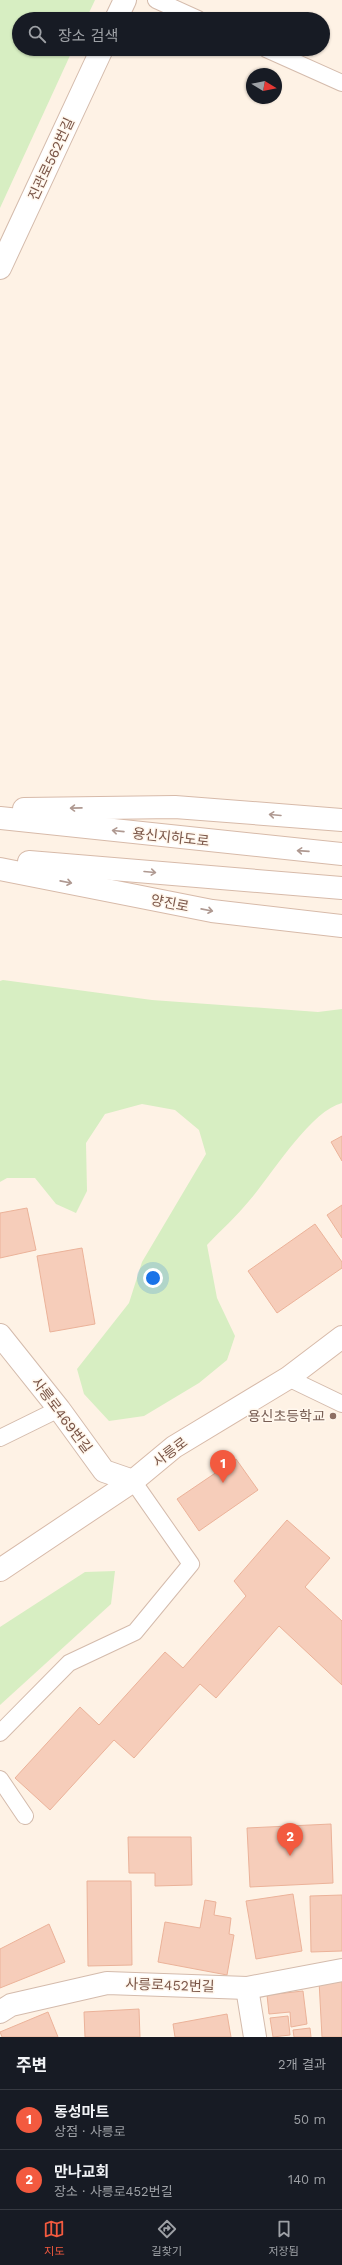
<!DOCTYPE html>
<html lang="ko">
<head>
<meta charset="utf-8">
<style>
	:root { --surface:#171b24; --page:#20242c; --text:#f1f3f6; --muted:#9ea1a6; --line:#363941; --accent:#f35a3f }
	body { margin:0; font-family:"Work Sans","Noto Sans KR",sans-serif; background:var(--page); color:var(--text) }
	.compass { position:absolute; left:246px; top:68px; width:36px; height:36px; border-radius:50%; background:var(--surface); box-shadow:0 1px 3px #0004; rotate:100deg }
	.you { position:absolute; left:153px; top:1278px; width:14px; height:14px; margin:-10px; border:3px solid #fff; border-radius:50%; background:#1a73e8; box-shadow:0 0 0 6px #1a73e833 }
	.badge { display:grid; place-items:center; width:26px; height:26px; border-radius:50%; background:var(--accent); color:#fff; font-size:13px; font-weight:700 }
	.pin { position:absolute; translate:-50% -33px; filter:drop-shadow(0 1px 2px #0008) }
	.pin::after { content:''; position:absolute; top:21px; width:14px; height:12px; background:inherit; clip-path:polygon(0 0,100% 0,50% 100%) }
	.list { margin:0; padding:0; list-style:none }
	h2 { display:flex; justify-content:space-between; align-items:center; height:52px; margin:0; padding:0 16px; font-size:17px }
	h2 small { font-size:13px; font-weight:400; color:var(--muted) }
	.list li { display:grid; grid-template-columns:26px 1fr auto; gap:12px; align-items:center; box-sizing:border-box; height:60px; padding:0 16px; border-top:1px solid var(--line) }
	.list b { display:block; font-size:15px; white-space:nowrap }
	.list p { margin:0; font-size:13px; white-space:nowrap; color:var(--muted) }
	.list em { font-size:13px; font-style:normal; color:var(--muted) }
	.icon { flex:none; width:22px; height:22px; fill:none; stroke:currentColor; stroke-width:2; stroke-linecap:round; stroke-linejoin:round }
	.map { position:relative; flex:none; width:342px; height:2037px; overflow:hidden }
	.search { position:absolute; background:var(--surface); box-shadow:0 1px 3px #0004; left:12px; right:12px; top:12px; height:44px; display:flex; align-items:center; gap:10px; box-sizing:border-box; padding:0 14px; border-radius:22px; color:var(--muted); font-size:15px }
	.sheet { height:172px; background:var(--surface) }
	nav { display:flex; justify-content:space-around; align-items:center; box-sizing:border-box; height:56px; border-top:1px solid var(--line); background:var(--surface); font-size:11px; color:var(--muted) }
	nav a { display:grid; justify-items:center; gap:2px }
	nav .on { color:var(--accent) }
	.map>svg:first-child { display:block }
	.green { fill:#d7eec2 }
	.building { fill:#f6cdba; stroke:#ebb299 }
	.lines { fill:none; stroke-linecap:round; stroke-linejoin:round }
	.lane-casing { stroke:#d4bbac; stroke-width:18 }
	.street-casing { stroke:#d4bbac; stroke-width:24 }
	.secondary-casing { stroke:#d7baa9; stroke-width:24 }
	.lane { stroke:#fff; stroke-width:16 }
	.street { stroke:#fff; stroke-width:22 }
	.secondary { stroke:#fff; stroke-width:22 }
	.oneway { stroke:#af9991 }
	.education-dot { fill:#8d6e63; stroke:#fff7ed; stroke-width:1.5 }
	.labels { text-anchor:middle; dominant-baseline:central; stroke-width:3; stroke-linejoin:round; paint-order:stroke }
	.street-label { font-size:14px; fill:#7a5547; stroke:#fff7ed }
	.education-label { font-size:14px; fill:#785e54; stroke:#fff7ed; text-anchor:end }
</style>
</head>
<body>
<div class="map">
<svg width="342" height="2037" viewBox="0 0 342 2037">
	<rect width="100%" height="100%" fill="#fef2e5"/>
	<g class="green">
		<path d="M0 0H95L86 19H19V49H73L0 208Z"/>
		<path d="M3 980 152 1000 318 1012 342 1009V1103C310 1111 271 1176 249 1201 236 1217 221 1230 207 1245L217 1298 235 1336 227 1360 199 1383 144 1416 109 1421 84 1394 77 1369 129 1303 142 1262 206 1154 199 1130 175 1110 142 1104 105 1114 86 1143 87 1191 76 1213 56 1204 35 1178H7L0 1182V981Z"/>
		<path d="M115 1571 111 1604 0 1705V1627L85 1572Z"/>
	</g>
	<g class="building">
		<path d="M342 1136V1161L331 1142Z"/>
		<path d="M342 1205V1238L327 1215Z"/>
		<path d="M27 1208 36 1250 0 1258V1213Z"/>
		<path d="M315 1224 342 1262V1268L277 1313 248 1271Z"/>
		<path d="M82 1248 95 1324 50 1332 37 1256Z"/>
		<path d="M236 1459 258 1490 199 1531 177 1499Z"/>
		<path d="M287 1520 330 1558 305 1587 342 1621V1685L279 1626 216 1698 200 1684 134 1758 114 1740 50 1810 15 1778 80 1707 99 1725 165 1652 183 1668 246 1596 234 1581Z"/>
		<path d="M331 1824 333 1883 250 1887 247 1828Z"/>
		<path d="M128 1837H191L192 1885 155 1886V1873H129Z"/>
		<path d="M87 1881H131L132 1965 88 1966Z"/>
		<path d="M293 1894 302 1951 256 1959 246 1901Z"/>
		<path d="M342 1895V1951L311 1952 310 1896Z"/>
		<path d="M205 1900 216 1902 214 1915 231 1918 229 1934 234 1935 227 1975 158 1962 165 1922 200 1928Z"/>
		<path d="M49 1924 65 1962 0 1988V1949Z"/>
		<path d="M342 1980V2037H322L319 1981Z"/>
		<path d="M303 1991 307 2024 291 2027 290 2012 269 2014 267 1995Z"/>
		<path d="M139 2009 140 2037H85L84 2012Z"/>
		<path d="M48 2012 58 2037H2L0 2032Z"/>
		<path d="M227 2014 231 2037H175L173 2024Z"/>
		<path d="M288 2016 290 2035 273 2037 270 2018Z"/>
		<path d="M310 2028 311 2037H294L293 2030Z"/>
	</g>
	<g class="lines">
		<g class="lane-casing">
			<g id="lane">
				<path d="M156 0 198 19"/>
				<path d="M266 49 342 83"/>
				<path d="M288 1378 342 1404"/>
				<path d="M0 1438 59 1409"/>
				<path d="M0 1733 69 1663 135 1632 191 1564 133 1481"/>
				<path d="M0 1779 25 1816"/>
			</g>
		</g>
		<g class="street-casing">
			<g id="street">
				<path d="M116 19 125 0"/>
				<path d="M0 268 102 49"/>
				<path d="M0 1335 59 1409 104 1471 133 1481"/>
				<path d="M247 1988 255 2037"/>
				<path d="M0 2012 11 2005 107 1983 247 1988 342 1970"/>
			</g>
		</g>
		<g class="secondary-casing">
			<g id="secondary">
				<path d="M24 809 175 807 342 820"/>
				<path d="M0 818 342 854"/>
				<path d="M29 862 342 888"/>
				<path d="M0 869 212 911 342 926"/>
				<path d="M0 1570 133 1481 174 1447 288 1378 342 1337"/>
			</g>
		</g>
		<use href="#lane" class="lane"/>
		<use href="#street" class="street"/>
		<use href="#secondary" class="secondary"/>
	</g>
	<defs><path id="oneway-shaft" d="M-6 0H5M1.5-3L5.5 0L1.5 3" fill="none" stroke-width="1.6" stroke-linecap="round" stroke-linejoin="round"/></defs>
	<g class="oneway">
		<use href="#oneway-shaft" transform="translate(76 808) rotate(179)"/>
		<use href="#oneway-shaft" transform="translate(275 815) rotate(-175)"/>
		<use href="#oneway-shaft" transform="translate(118 831) rotate(-174)"/>
		<use href="#oneway-shaft" transform="translate(303 851) rotate(-176)"/>
		<use href="#oneway-shaft" transform="translate(150 872) rotate(5)"/>
		<use href="#oneway-shaft" transform="translate(66 882) rotate(11)"/>
		<use href="#oneway-shaft" transform="translate(207 910) rotate(11)"/>
	</g>
	<circle class="education-dot" cx="333" cy="1416" r="4"/>
	<g class="labels">
		<g class="street-label">
			<text transform="translate(51 159) rotate(-65)">진관로562번길</text>
			<text transform="translate(171 837) rotate(6)">용신지하도로</text>
			<text transform="translate(170 903) rotate(11)">양진로</text>
			<text transform="translate(62 1415) rotate(53)">사릉로469번길</text>
			<text transform="translate(170 1452) rotate(-37)">사릉로</text>
			<text transform="translate(170 1985) rotate(2)">사릉로452번길</text>
		</g>
		<g class="education-label">
			<text x="325" y="1416">용신초등학교</text>
		</g>
	</g>
</svg>
<svg class="compass" viewBox="-18 -18 36 36"><path d="M0-13l5 13h-10z" fill="#e53935"/><path d="M0 13l5-13h-10z" fill="#9ea1a6"/></svg>
<div class="you"></div>
<div class="pin badge" style="left:223px;top:1483px">1</div>
<div class="pin badge" style="left:290px;top:1856px">2</div>
<div class="search"><svg class="icon" aria-label="search" viewBox="0 0 24 24"><circle cx="10" cy="10" r="6"/><path d="M15 15l6 6"/></svg>장소 검색</div>
</div>
<section class="sheet">
<h2>주변<small>2개 결과</small></h2>
<ul class="list">
<li><span class="badge">1</span><div><b>동성마트</b><p>상점 · 사릉로</p></div><em>50 m</em></li>
<li><span class="badge">2</span><div><b>만나교회</b><p>장소 · 사릉로452번길</p></div><em>140 m</em></li>
</ul>
</section>
<nav>
<a class="on"><svg class="icon" aria-label="map" viewBox="0 0 24 24"><path d="M3 6l6-2 6 2 6-2v14l-6 2-6-2-6 2zM9 4v14M15 6v14"/></svg>지도</a>
<a><svg class="icon" aria-label="directions" viewBox="0 0 24 24"><path d="M12 3l9 9-9 9-9-9zM9 14v-3h6M13 9l2 2-2 2"/></svg>길찾기</a>
<a><svg class="icon" aria-label="saved" viewBox="0 0 24 24"><path d="M7 4h10v16l-5-4-5 4z"/></svg>저장됨</a>
</nav>
</body>
</html>
